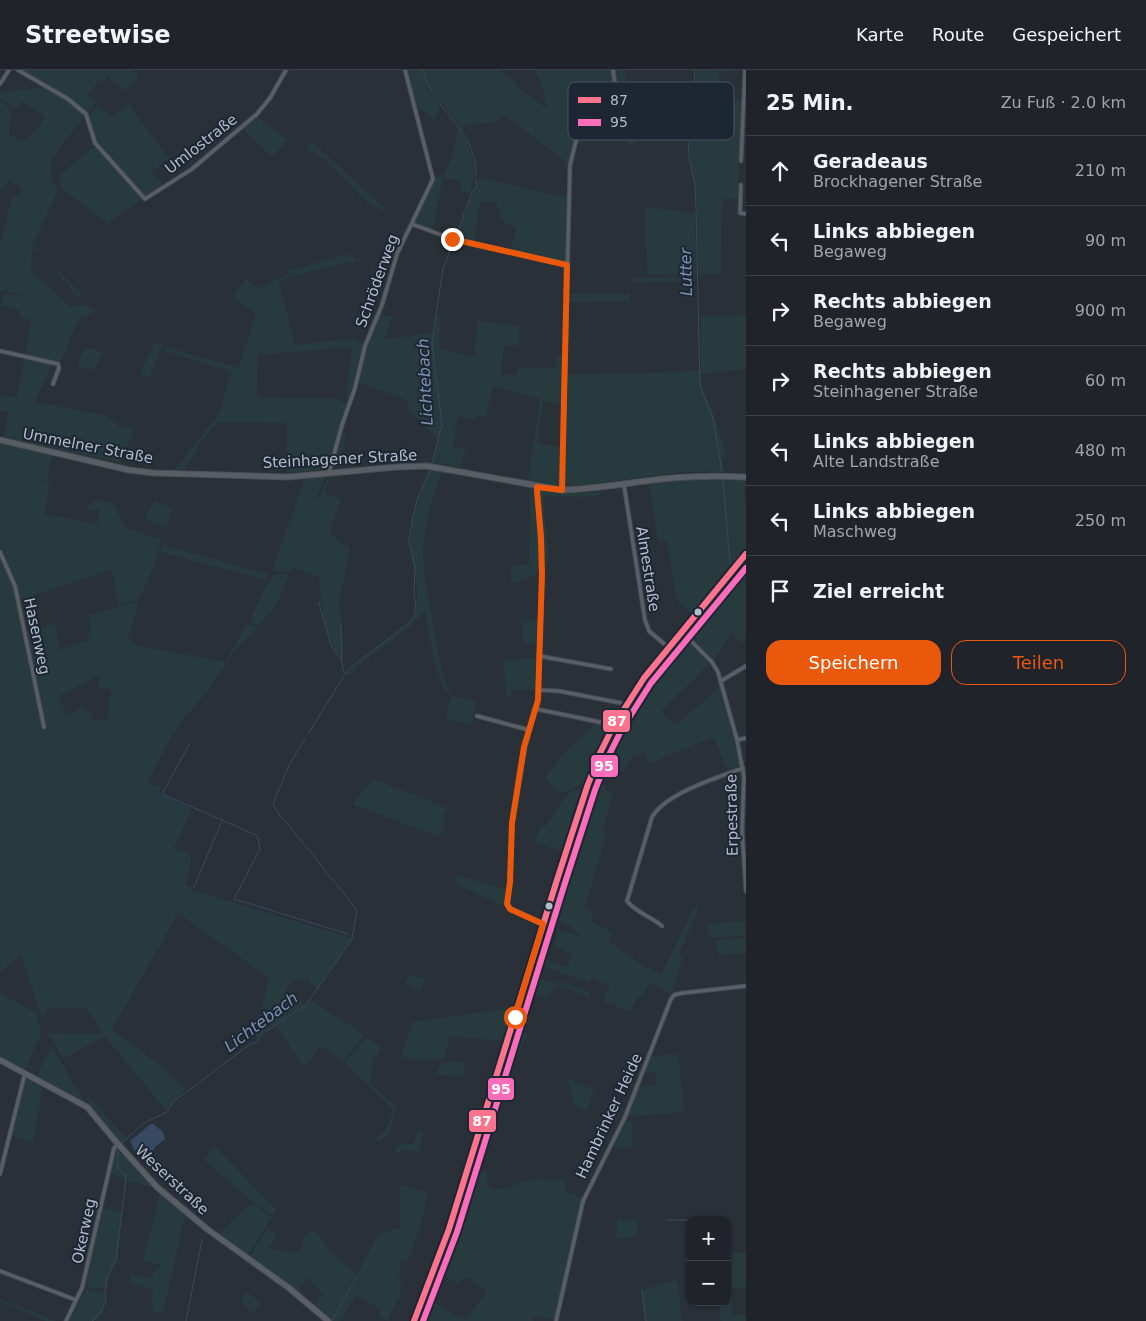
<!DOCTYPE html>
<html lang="de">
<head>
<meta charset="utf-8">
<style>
	:root { --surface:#20242a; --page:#2d3036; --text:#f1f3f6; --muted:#a2a4a8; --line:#3d4147; --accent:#ea580c }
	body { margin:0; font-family:"DejaVu Sans",sans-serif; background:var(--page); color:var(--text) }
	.controls { position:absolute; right:15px; bottom:15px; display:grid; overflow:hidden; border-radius:10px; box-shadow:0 1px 4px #0004 }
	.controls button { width:45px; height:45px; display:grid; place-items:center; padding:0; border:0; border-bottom:1px solid var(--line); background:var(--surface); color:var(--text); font:25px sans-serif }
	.stop { position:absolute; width:15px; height:15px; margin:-11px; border:4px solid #ea580c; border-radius:50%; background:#fff }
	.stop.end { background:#ea580c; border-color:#fff; box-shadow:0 1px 5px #0008 }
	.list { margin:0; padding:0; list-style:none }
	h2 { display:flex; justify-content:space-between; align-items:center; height:65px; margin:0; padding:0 20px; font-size:21px }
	h2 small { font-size:16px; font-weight:400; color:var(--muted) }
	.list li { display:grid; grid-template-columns:32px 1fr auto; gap:15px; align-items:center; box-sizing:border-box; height:70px; padding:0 20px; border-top:1px solid var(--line) }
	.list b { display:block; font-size:19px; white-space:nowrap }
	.list p { margin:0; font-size:16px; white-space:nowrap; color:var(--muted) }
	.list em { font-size:16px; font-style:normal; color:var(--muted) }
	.actions { display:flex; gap:10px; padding:15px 20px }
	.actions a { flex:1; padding:11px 0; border:1px solid var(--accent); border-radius:15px; text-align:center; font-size:18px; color:var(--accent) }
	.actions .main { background:var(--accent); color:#fff }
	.icon { flex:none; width:28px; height:28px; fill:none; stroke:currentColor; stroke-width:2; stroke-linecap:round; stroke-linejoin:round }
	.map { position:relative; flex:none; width:746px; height:1251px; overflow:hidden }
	header { display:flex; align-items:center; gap:30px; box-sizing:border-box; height:70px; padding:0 25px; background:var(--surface); border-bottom:1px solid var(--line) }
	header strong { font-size:24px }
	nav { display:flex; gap:28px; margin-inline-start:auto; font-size:18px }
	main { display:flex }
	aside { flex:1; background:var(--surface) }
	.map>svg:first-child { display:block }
	.green { fill:#273a3e; fill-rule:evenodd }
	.water { fill:#384963 }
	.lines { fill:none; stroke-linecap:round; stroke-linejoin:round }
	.stream { stroke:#384963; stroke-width:1 }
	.street-casing { stroke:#484c53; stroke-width:5 }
	.secondary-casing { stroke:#484c53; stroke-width:7 }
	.street { stroke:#5a5e66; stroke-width:3 }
	.secondary { stroke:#595d64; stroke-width:5 }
	.bus-1-casing { stroke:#1d2633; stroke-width:10 }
	.bus-2-casing { stroke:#1d2633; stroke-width:10 }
	.bus-1 { stroke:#fc738d; stroke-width:6 }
	.bus-2 { stroke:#fb6dba; stroke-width:6 }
	.route { stroke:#ea580c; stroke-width:6 }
	.bus-dot { fill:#b4bcc9; stroke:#1d2633; stroke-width:2 }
	.labels { text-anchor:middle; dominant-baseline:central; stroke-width:4; stroke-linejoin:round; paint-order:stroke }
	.street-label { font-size:15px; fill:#b4bcc9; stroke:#1d2633 }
	.water-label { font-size:16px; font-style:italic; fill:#7c92b1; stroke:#1d2633 }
	.key { fill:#1d2633; stroke:#4a5360; stroke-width:1 }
	.key-label { font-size:14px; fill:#b4bcc9 }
	.line-badge { stroke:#1d2633; stroke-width:2 }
	.badge-label { font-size:14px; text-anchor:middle; font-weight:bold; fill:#fff }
</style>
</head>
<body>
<header>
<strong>Streetwise</strong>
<nav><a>Karte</a><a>Route</a><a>Gespeichert</a></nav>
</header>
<main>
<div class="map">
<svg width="746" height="1251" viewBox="0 0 746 1251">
	<rect width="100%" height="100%" fill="#2a3038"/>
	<g class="green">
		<path d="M21 0H132L139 7 125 21 107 6 105 13 99 10 88 25 96 31 88 44 70 29Z"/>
		<path d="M406 0H500L516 13 515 14 519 18 547 39 542 16 535 0H611L620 54 616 59 576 65 569 94 503 44C494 57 491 52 477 53 472 54 466 55 461 57L428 16 427 18 440 36 435 50 415 35Z"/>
		<path d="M615 0H625L637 76 628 74Z"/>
		<path d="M696 0H741L719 2 721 29H741L738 129H722L721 203 699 204 696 115 689 84Z"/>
		<path d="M43 16 69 31 85 45 51 90V110L58 120 33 175 37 176 45 188 81 223 79 228 33 175 31 201 71 237C82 232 88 236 98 241L79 249 60 293 54 291 35 332 108 346 107 349 119 352 117 358 121 359 125 356 134 359 121 393 4 367 8 342 0 340V325L17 328 31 250 20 247V241L0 235 4 224 27 227 0 219V174L13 125 20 126 21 117 9 111 2 120 0 119V31L11 39 9 65 24 71 36 61 45 46 21 31 17 39 0 29V22L42 18Z"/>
		<path d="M128 34 169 89 152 102 162 115 146 126 97 74 93 63 90 46 98 35 112 48Z"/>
		<path d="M256 46 288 70 272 87 242 58Z"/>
		<path d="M458 57C471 76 480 101 470 123L460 121 462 111 443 107 433 160 415 153V151L437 106 443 107C452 91 455 75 458 57Z"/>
		<path d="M310 72 321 80 391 144 372 135 366 131 324 88 307 79Z"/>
		<path d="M95 76 142 129 108 153 60 117 59 109 62 103Z"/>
		<path d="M479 108 560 126H567L566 194 510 180 517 158 500 150V142L494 131H480L474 172 455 169Z"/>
		<path d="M646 137 695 143 696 205H648L645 164Z"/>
		<path d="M349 184 358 190 300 204 279 212 295 275 353 269 363 274 349 329H346L352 277 258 285 257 324 261 328 339 329 342 332 348 333 329 399 287 403V353L218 352 201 372 184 399H175L214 350 221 339 230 302 163 280 166 277 238 298 256 243 233 227 246 209 258 218 290 204 287 201Z"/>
		<path d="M689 207V211L632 212V208Z"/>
		<path d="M570 224H630V231L569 232Z"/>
		<path d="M746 245V299L701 304V315L715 348 726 386 722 387 724 402C671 398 618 414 565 416L568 305 660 303 701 300V246Z"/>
		<path d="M380 246H393L384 269 434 263 437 246 441 247 439 278 474 287 478 251 519 256V275H504L501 305H517L518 298H555L556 286 563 285 562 336 543 330 537 373 562 378 560 416 528 410 540 329 493 316 486 347 477 345 475 349 458 347 454 364H456L453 376 465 379 461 398 433 392 442 353 435 286H433L441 344V353L438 368 408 339 409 333 406 330 357 312 366 277Z"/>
		<path d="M154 273 163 275 149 308 140 304Z"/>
		<path d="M85 277 103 282 95 300 77 296Z"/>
		<path d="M343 364 347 365 338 397 333 398Z"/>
		<path d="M0 372 52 385 47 412 26 403 50 414 44 444 97 454 100 440 86 439 95 429 114 434 125 458 162 470 154 495 140 527 137 530 118 535 112 499 16 531 32 614 35 613 26 562 55 554 60 580 88 570 90 557 89 545 137 532 139 533 128 566 134 575 225 592 248 553 258 558 235 580 207 622 182 650 172 666 147 713 162 718 159 723 192 739 173 779 187 783 191 788 186 815 193 817 191 820 352 868 317 918 306 909 291 912 285 920 305 935 255 968 269 908 178 843 112 960 164 998 186 1020 173 1029 166 1041 105 966 63 989 48 963 103 964 86 938 47 939 44 948H42L21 884 0 903ZM99 605 98 617 111 620 107 651 92 650 91 644 82 637 66 645 59 626Z"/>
		<path d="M430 399 442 402 432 428 423 476 424 504 441 598 451 626 473 630 475 632 472 655 446 649 451 626C436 618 429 558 425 541L409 557 357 597 349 605 346 604 358 593 411 552C426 530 409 490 411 465 412 441 422 422 430 399Z"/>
		<path d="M330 406 325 424 341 429 329 463 350 479 338 537 341 545 343 588 341 589C325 564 321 537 319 507L292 497 290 501 274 502 273 500C282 469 295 440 304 409L325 407 316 428H319L328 407Z"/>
		<path d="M696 409 746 410V417L743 422 746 434V477L691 543 677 530 667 471H658L649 414Z"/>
		<path d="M530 418 535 422 540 503 512 514 510 496 529 495Z"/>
		<path d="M541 420 577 423 599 421 600 425 582 427 543 426 549 492 544 493 539 422Z"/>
		<path d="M154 431 173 438 166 457 144 449Z"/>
		<path d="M163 475 268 504 265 510 161 482Z"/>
		<path d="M746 490V569L742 573 731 562 714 591 691 565 690 560 703 545 710 532Z"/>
		<path d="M278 504H289L277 534 259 556 252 552 251 548 269 510Z"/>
		<path d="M538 549V573L524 574 521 551Z"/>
		<path d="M682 570H685L698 580 709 593 697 606 661 641 676 655 720 617 740 695 728 701 713 667 649 694 644 683 631 688 623 703 607 697 600 703 596 701 608 672 630 633 640 619Z"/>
		<path d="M538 588 536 620 512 619 511 627 506 626 504 590Z"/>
		<path d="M598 651 610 654 584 713 566 722H561L556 720 545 708 559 689Z"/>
		<path d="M595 704 598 706 596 711 606 716 605 719 613 723 604 756 605 769 585 836 593 842 590 850 613 863 608 871 644 896 661 904 695 836 699 838 678 887H683L672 923 671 924 649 913 642 928 638 927 630 942 603 931 609 916 592 908 589 913 536 893 538 886 566 897 573 885 554 875 558 859 548 854 549 850 559 855 558 859 581 868C575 856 562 852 550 846Z"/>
		<path d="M373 709 448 738 444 744 445 753 440 767 354 735V731Z"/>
		<path d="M581 718 561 782 534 771 542 756 545 757C554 744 565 720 581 718Z"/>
		<path d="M458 805 507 820 505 834 504 836 459 816 456 810Z"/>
		<path d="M745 851 746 865 709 868 708 854Z"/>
		<path d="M746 868V883L718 884 717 870Z"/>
		<path d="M410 905 425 908 420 921 405 913Z"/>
		<path d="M532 906 557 914 559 911 590 922 588 926 557 914 547 929 527 922Z"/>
		<path d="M0 923 35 942 42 962 25 1000 0 986V945L2 942 0 941Z"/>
		<path d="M311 930 365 965 343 991 321 976 304 997 276 956 306 936Z"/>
		<path d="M513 938 503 971 450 966 444 989 413 990 401 986 413 952Z"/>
		<path d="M516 959 528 964 516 988 506 991Z"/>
		<path d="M368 968 381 976 376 987 373 986 370 1013 397 1037 389 1064 376 1072 374 1070 385 1060 394 1040 345 993 365 969Z"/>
		<path d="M51 975 84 1031 37 1006Z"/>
		<path d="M678 984 684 1042 627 1046 639 1017 656 1015 655 1002 644 1003 651 986Z"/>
		<path d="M456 992 465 993 463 1007 436 1004 441 993Z"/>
		<path d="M25 1008 43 1018 33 1073 11 1065Z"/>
		<path d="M566 1008 594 1019 587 1041 574 1035 569 1013Z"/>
		<path d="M86 1026 90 1028 126 1068 121 1073 90 1035Z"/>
		<path d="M625 1050 632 1052V1077L615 1078 613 1076Z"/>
		<path d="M418 1061 424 1063 418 1082 404 1079 397 1084 395 1079 402 1074H413Z"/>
		<path d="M214 1075 276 1140 273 1145 253 1132 204 1090Z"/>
		<path d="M116 1078 154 1118 123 1109 110 1103Z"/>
		<path d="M474 1097 487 1102V1114C498 1127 515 1113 528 1110 540 1108 553 1110 565 1110V1122L582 1127 555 1249 535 1246 533 1251H418L428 1229 453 1244 465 1248 468 1246 487 1222 468 1207 458 1214 439 1202Z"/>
		<path d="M400 1114 428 1123 421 1154 408 1192 399 1190 401 1224 387 1251 379 1246 382 1240 356 1225 340 1251H333L378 1164 400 1158Z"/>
		<path d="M162 1124 185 1145 163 1243 153 1241 152 1219 129 1212 131 1205C139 1203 144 1210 151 1208L156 1199 161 1195 143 1190 160 1125Z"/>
		<path d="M252 1133 272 1147 248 1185 218 1164Z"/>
		<path d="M102 1138 122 1142 118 1183 109 1204 106 1219 88 1217 86 1215Z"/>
		<path d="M637 1149V1167L617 1168V1150Z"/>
		<path d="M268 1157 276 1166 268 1179 299 1183 305 1165 315 1160 331 1182 356 1204 332 1250 314 1235 323 1224 307 1207 298 1221 250 1186Z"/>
		<path d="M746 1183V1217L732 1218V1245H746V1251H721L719 1232H727V1184Z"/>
		<path d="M677 1210 682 1251H645L641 1220Z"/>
		<path d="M86 1220 105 1223C105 1234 103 1243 94 1251H69Z"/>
		<path d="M247 1222 263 1234 250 1243 241 1229Z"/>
		<path d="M0 1229 56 1251H46L0 1232Z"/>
	</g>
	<path class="water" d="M152 1053 163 1062 165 1069 155 1077 149 1088 145 1090 134 1079 130 1071Z"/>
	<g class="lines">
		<g class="stream">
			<path d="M423 0C431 40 477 57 476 105"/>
			<path d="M695 0 688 83 695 114 696 138 700 316 713 348 722 402"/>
			<path d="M455 167 463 149V143L466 140 467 134 469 132 471 124 477 116 475 108"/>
			<path d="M0 220H2"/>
			<path d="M432 393 442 354 432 272 443 199 453 172"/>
			<path d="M723 410 730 493"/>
			<path d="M739 501 746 508"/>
			<path d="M319 533 331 575 342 591 343 599 345 604"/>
			<path d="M341 554 342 591"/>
			<path d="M345 604 350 598 406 555 414 547 416 535 414 524 415 497 409 471 412 451 417 430 430 400"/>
			<path d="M308 664 344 606"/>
			<path d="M190 673 162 724 256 765 258 768 260 779 234 829 348 864"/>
			<path d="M194 817 222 751"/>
			<path d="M122 1073 142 1054 167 1042 174 1030 184 1024 250 974 255 973 262 964 306 935 352 869 357 840 287 753 281 748 273 734 289 695 305 669"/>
			<path d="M666 1150H688"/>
			<path d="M436 1205 461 1134"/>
			<path d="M642 1220 646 1251"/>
			<path d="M289 1222 324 1251"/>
			<path d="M312 1234 318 1240"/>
			<path d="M321 1241 331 1251"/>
			<path d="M92 1251 100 1244 106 1231 105 1224 107 1208 116 1190 126 1108V1105L118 1099V1080"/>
			<path d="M186 1251 202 1170"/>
			<path d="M332 1251 357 1205"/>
			<path d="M418 1251 434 1211"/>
		</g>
		<g class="street-casing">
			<g id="street">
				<path d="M18 0 68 29 86 44 95 73 145 129 192 99 257 44 270 28 286 0"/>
				<path d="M0 14 9 0"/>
				<path d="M741 91 745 0"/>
				<path d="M741 115 740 143 746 144"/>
				<path d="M412 154 452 169 567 195"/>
				<path d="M0 281 58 294 59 298 53 314"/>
				<path d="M329 403 342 355 355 318 365 276 382 235 397 184 433 109 405 0"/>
				<path d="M624 415 645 550 649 561 668 577"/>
				<path d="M537 417 542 504 538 630 525 677 512 753 510 813 507 834 510 839 543 854"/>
				<path d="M562 420 570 95 576 71 578 68 617 61 621 59V55L613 0"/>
				<path d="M0 482 15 516 44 657"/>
				<path d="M682 562 712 592 718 602 737 670 744 707 742 760 746 821"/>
				<path d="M539 586 611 599"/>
				<path d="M721 611 746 596"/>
				<path d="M539 620 559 621 621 633 625 635"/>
				<path d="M536 639 614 655"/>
				<path d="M477 646 529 660"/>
				<path d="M737 670 746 668"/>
				<path d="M662 856C652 847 635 842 627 831L652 747C666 723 717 708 743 698"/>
				<path d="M0 1104 25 1003"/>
				<path d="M0 1201 76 1230"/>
				<path d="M66 1251 82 1218 108 1105 114 1078 118 1074"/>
				<path d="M556 1251 583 1131 625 1047 671 929 674 925 682 923 746 916"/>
			</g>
		</g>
		<g class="secondary-casing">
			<g id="secondary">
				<path d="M0 370 129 400 154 403 288 407 397 397 427 396 562 420C599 419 636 411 673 408 697 406 721 406 746 407"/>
				<path d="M0 990 87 1037 118 1074 157 1117 207 1159 289 1218 328 1251"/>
				<path d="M414 1251 449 1159 556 813 587 717 600 683 614 655 644 608 746 484"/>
			</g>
		</g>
		<use href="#street" class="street"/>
		<use href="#secondary" class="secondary"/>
		<g class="bus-1-casing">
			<path id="bus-1" d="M414 1251 449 1159 556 813 587 717 600 683 614 655 644 608 746 484"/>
		</g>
		<g class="bus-2-casing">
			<path id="bus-2" d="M423 1251 457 1162 564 816 595 720 608 687 622 659 651 613 746 498"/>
		</g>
		<use href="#bus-1" class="bus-1"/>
		<use href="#bus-2" class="bus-2"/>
	</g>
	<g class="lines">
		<path class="route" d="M452 169 567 195 562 420 537 417V421L541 467 542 504 538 630 524 677 512 753 510 812 507 834 510 839 543 854 515 947"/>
	</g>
	<g class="bus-dot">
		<circle cx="698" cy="542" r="4.5"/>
		<circle cx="549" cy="836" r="4.5"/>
	</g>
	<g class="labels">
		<g class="street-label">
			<text transform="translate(201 74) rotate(-38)">Umlostraße</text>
			<text transform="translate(377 211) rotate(-70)">Schröderweg</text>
			<text transform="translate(88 376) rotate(11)">Ummelner Straße</text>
			<text transform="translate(340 389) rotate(-3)">Steinhagener Straße</text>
			<text transform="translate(648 499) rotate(81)">Almestraße</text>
			<text transform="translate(37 566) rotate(78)">Hasenweg</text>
			<text transform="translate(732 745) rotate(-91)">Erpestraße</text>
			<text transform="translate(609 1046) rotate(-65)">Hambrinker Heide</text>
			<text transform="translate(172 1110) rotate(43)">Weserstraße</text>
			<text transform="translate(84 1161) rotate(-78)">Okerweg</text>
		</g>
		<g class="water-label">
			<text transform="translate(686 202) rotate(-91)">Lutter</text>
			<text transform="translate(425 312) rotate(-93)">Lichtebach</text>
			<text transform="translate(261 952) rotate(-37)">Lichtebach</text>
		</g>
	</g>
	<rect x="568" y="12" width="166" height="58" rx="8" class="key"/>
	<rect x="578" y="27" width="23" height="6" fill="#fc738d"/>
	<rect x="578" y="49" width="23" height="7" fill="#fb6dba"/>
	<g class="key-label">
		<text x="610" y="35">87</text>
		<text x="610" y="57">95</text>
	</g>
	<g class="line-badge">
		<rect x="602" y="639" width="29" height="24" rx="5" fill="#fc738d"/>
		<rect x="590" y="684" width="29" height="24" rx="5" fill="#fb6dba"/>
		<rect x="487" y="1007" width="28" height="24" rx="5" fill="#fb6dba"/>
		<rect x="468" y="1039" width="29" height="24" rx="5" fill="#fc738d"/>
	</g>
	<g class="badge-label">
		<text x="617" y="656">87</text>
		<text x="604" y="701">95</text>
		<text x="501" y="1024">95</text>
		<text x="482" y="1056">87</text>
	</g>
</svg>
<div class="controls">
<button>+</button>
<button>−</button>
</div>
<div class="stop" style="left:515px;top:947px"></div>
<div class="stop end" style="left:452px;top:169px"></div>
</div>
<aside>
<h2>25 Min.<small>Zu Fuß · 2.0 km</small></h2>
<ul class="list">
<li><svg class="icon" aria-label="ahead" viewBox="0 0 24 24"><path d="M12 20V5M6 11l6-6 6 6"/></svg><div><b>Geradeaus</b><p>Brockhagener Straße</p></div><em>210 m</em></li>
<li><svg class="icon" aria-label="left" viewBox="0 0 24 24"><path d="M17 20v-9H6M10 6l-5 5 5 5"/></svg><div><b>Links abbiegen</b><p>Begaweg</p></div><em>90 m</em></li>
<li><svg class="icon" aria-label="right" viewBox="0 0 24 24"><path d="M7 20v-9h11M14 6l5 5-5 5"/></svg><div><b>Rechts abbiegen</b><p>Begaweg</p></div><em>900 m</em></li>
<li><svg class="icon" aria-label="right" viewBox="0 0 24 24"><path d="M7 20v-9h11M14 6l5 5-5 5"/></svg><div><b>Rechts abbiegen</b><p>Steinhagener Straße</p></div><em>60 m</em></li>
<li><svg class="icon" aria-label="left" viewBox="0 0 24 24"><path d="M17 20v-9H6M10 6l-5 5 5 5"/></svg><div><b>Links abbiegen</b><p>Alte Landstraße</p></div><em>480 m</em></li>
<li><svg class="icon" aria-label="left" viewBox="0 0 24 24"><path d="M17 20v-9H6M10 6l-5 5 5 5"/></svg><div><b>Links abbiegen</b><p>Maschweg</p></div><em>250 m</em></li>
<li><svg class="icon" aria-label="arrive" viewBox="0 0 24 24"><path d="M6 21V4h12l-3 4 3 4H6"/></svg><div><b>Ziel erreicht</b></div></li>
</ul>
<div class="actions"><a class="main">Speichern</a><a>Teilen</a></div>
</aside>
</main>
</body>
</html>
